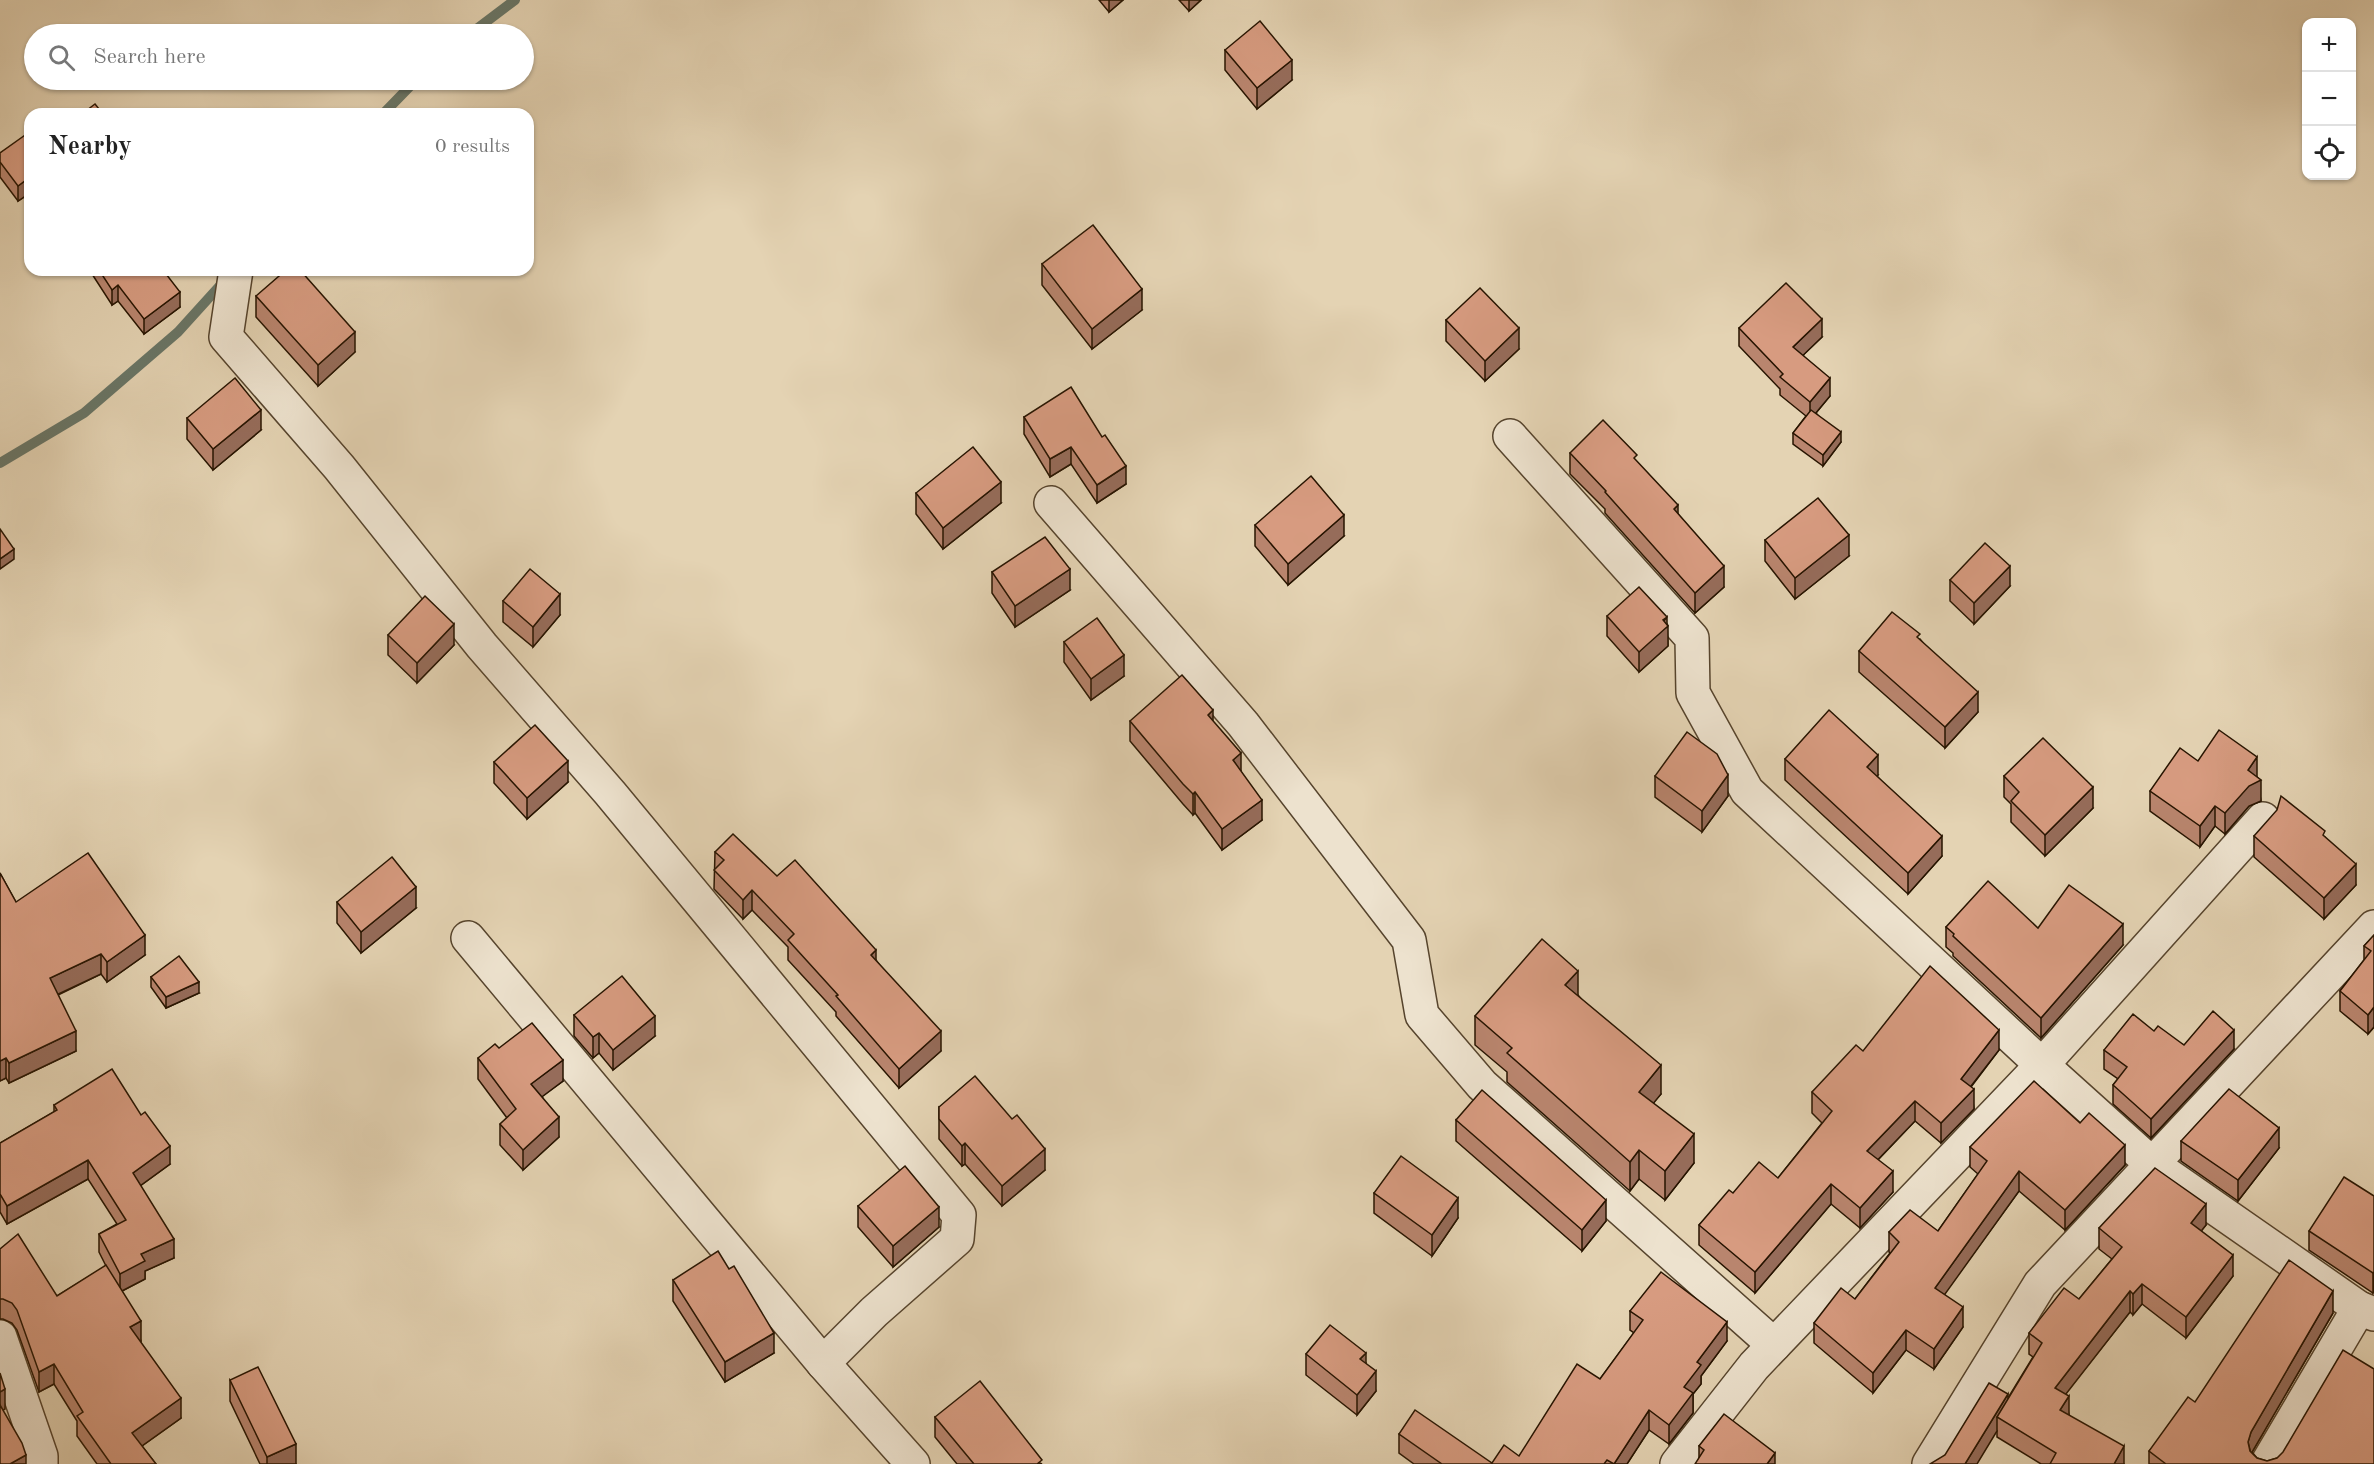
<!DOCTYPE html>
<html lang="en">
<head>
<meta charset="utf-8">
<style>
	:root { --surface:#fff; --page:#f2f2f2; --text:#222; --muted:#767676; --line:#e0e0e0 }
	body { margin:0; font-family:"Old Standard TT",serif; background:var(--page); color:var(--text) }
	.controls { position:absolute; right:18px; top:18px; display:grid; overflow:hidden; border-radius:12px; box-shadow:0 2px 4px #0004 }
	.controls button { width:54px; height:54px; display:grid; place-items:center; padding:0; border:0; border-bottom:2px solid var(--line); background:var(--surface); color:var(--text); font:30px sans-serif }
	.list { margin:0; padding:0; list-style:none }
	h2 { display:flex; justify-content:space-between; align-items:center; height:78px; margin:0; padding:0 24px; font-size:26px }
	h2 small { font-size:20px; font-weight:400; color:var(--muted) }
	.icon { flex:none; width:33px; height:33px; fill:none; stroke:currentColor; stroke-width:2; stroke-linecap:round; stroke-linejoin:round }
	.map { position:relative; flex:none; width:2374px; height:1464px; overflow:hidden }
	.search { position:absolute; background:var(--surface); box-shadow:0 2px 4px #0004; left:24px; top:24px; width:510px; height:66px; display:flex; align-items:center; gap:15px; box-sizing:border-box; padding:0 21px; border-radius:33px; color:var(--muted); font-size:22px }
	.panel { position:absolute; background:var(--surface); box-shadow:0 2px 4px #0004; left:24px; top:108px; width:510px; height:168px; border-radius:18px }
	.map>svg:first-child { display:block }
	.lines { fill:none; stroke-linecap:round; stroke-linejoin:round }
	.stream { stroke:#697667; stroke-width:10 }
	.minor-casing { stroke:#56442d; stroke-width:36 }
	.minor { stroke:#ede2ce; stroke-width:33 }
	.wall { fill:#b9856e; stroke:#271400; stroke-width:1.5 }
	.shaded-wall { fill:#966c5a; stroke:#271400; stroke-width:1.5 }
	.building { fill:#d79b80; stroke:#271400; stroke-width:1.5 }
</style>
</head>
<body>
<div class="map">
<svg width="2374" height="1464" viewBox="0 0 2374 1464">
	<rect width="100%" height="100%" fill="#e4d3b3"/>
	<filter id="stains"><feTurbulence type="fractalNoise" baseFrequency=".00333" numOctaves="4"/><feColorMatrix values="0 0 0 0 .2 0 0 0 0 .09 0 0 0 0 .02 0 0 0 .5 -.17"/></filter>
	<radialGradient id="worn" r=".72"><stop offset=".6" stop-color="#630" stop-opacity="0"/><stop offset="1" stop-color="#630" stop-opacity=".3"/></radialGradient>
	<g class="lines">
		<g class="stream">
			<path d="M470 34 515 0"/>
			<path d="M383 114 416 80"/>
			<path d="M0 463 84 413 178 332 226 279"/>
		</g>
		<g class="minor-casing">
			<g id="minor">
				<path d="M236 270 226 337 339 467 482 646 610 793 959 1215 957 1239 874 1312 823 1363"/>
				<path d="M1510 436 1692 638 1693 693 1747 791 2042 1065 2152 1164 2359 1308 2374 1314"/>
				<path d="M1051 503 1243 724 1409 940 1422 1015 1482 1085 1774 1345"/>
				<path d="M468 938 823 1363 913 1464"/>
				<path d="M0 1337 41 1456V1464"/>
				<path d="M1677 1464 1754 1366 2042 1065 2263 819"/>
				<path d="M1929 1464 2040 1284 2374 927"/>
				<path d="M2267 1464 2359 1308"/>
			</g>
		</g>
		<use href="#minor" class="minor"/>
	</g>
	<g class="wall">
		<path d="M1099 0H1123L1109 12Z"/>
		<path d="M1179 0H1201L1189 11Z"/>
		<path d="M1225 50 1292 80 1257 109 1225 70Z"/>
		<path d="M30 136V193L18 201 0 177V153Z"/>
		<path d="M1042 264 1142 310 1092 349 1042 285Z"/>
		<path d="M92 270H163L180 307 144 334 118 301 112 305 92 274Z"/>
		<path d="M256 296 355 352 318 386 256 317Z"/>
		<path d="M1446 320 1519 349 1485 381 1446 341Z"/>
		<path d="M1739 328 1822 337 1803 355 1830 396 1816 413 1841 442 1823 466 1793 444V433L1806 416 1780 395V389L1739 346Z"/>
		<path d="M1024 417 1102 437 1126 484 1097 503 1071 464 1050 477 1024 434Z"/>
		<path d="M187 418 261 430 213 470 187 439Z"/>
		<path d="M1570 453 1637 462 1678 514 1724 587 1695 613 1605 513V509L1570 474Z"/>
		<path d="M916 493 1001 503 943 549 916 514Z"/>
		<path d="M1255 525 1344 536 1288 585 1255 546Z"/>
		<path d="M1765 540 1849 556 1795 599 1765 561Z"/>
		<path d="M992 572 1070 590 1015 627 992 593Z"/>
		<path d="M1950 580 2010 586 1974 624 1950 601Z"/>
		<path d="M503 601 560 615 533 647 503 622Z"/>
		<path d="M1607 616 1667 624 1668 646 1639 672 1607 636Z"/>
		<path d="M388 635 454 645 417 683 388 655Z"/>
		<path d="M1920 639 1978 712 1945 748 1859 672V651Z"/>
		<path d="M1064 642 1124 676 1091 700 1064 662Z"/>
		<path d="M1130 721 1213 722 1241 771 1262 820 1222 850 1195 813 1193 815 1183 804 1130 741Z"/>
		<path d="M1785 759 1878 775 1877 776 1942 856 1908 894 1785 780Z"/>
		<path d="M2198 761 2257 777 2261 801 2249 806 2225 834 2215 826 2200 847 2150 811V791Z"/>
		<path d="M494 762 568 782 527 819 494 783Z"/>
		<path d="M1655 776 1728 796 1702 832 1655 797Z"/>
		<path d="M2004 776 2093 808 2045 856 2011 822V804L2004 797Z"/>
		<path d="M2254 836 2325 837 2356 885 2324 919 2254 857Z"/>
		<path d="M715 852 777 876 876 960 941 1051 899 1088 836 1016V1012L788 960V947L752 910 743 919 714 889Z"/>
		<path d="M0 873 16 902 145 955 107 982 101 974 58 995 76 1051 9 1083 6 1078 0 1081Z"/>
		<path d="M337 902 416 908 361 953 337 923Z"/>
		<path d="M1946 927 2038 928 2123 945 2041 1038 1953 956V953L1946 947Z"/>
		<path d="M2374 935V1027L2368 1034 2340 1011V991L2364 960V946Z"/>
		<path d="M151 977 199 993 166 1008 151 987Z"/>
		<path d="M1578 995 1661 1094 1653 1103 1694 1163 1665 1200 1639 1179 1630 1191 1507 1082V1072L1475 1045V1016Z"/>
		<path d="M574 1015 655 1036 613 1070 599 1053 593 1058 574 1036Z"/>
		<path d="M2154 1031 2184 1045 2234 1049 2151 1138 2113 1104V1085L2118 1079 2104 1069V1050Z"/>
		<path d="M499 1048 563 1081 542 1096 559 1137 523 1170 500 1145V1124L507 1118 478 1079V1058Z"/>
		<path d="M1999 1050 1971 1087 1974 1109 1941 1143 1915 1121 1878 1160 1893 1192 1860 1228 1831 1204 1755 1293 1699 1245V1225L1733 1193 1778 1178 1822 1123 1812 1113V1092L1863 1051Z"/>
		<path d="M54 1105 170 1164 140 1186 174 1258 145 1271V1279L122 1291 141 1341H140L181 1418 142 1446 156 1464H97L77 1436V1421L54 1384 39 1392 17 1330 12 1323 3 1319H0V1249L57 1296 106 1266 99 1252V1234L117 1224 88 1179 7 1224 0 1212V1143L54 1112Z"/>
		<path d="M939 1107 1045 1170 1002 1206 965 1164 962 1166 939 1139Z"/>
		<path d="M1456 1120 1606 1221 1582 1251 1456 1141Z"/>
		<path d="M2181 1141 2279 1148 2238 1201 2181 1161Z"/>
		<path d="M1970 1147 2125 1165 2065 1230 2019 1191 1944 1294 1963 1327 1934 1369 1906 1350 1873 1393 1814 1343V1323L1855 1299 1890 1253 1889 1252V1232L1938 1231 1978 1174 1970 1167Z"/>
		<path d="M1374 1193 1458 1218 1432 1256 1374 1213Z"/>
		<path d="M2374 1196V1292L2373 1293 2309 1250V1231Z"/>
		<path d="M858 1206 939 1227 893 1267 858 1227Z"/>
		<path d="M2206 1225 2201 1231 2233 1276 2186 1338 2142 1304 2133 1315 2130 1312 2065 1394 2069 1415 2124 1464H2041L1997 1437V1431L1945 1455 2008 1398 2033 1357 2029 1354V1333L2079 1299 2112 1259 2099 1249V1228Z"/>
		<path d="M673 1280 774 1353 725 1382 673 1301Z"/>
		<path d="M1630 1311 1727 1341 1701 1376V1384L1693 1394V1413L1669 1444 1649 1430 1627 1464H1414L1399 1453V1434L1492 1463 1519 1456 1600 1379 1634 1333 1630 1330Z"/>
		<path d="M2333 1313 2252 1452 2257 1458 2267 1461 2277 1458 2374 1464H2149V1451L2195 1402Z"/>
		<path d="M1306 1354 1366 1363 1376 1391 1357 1415 1306 1375Z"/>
		<path d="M230 1380 296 1464H260L230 1401Z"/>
		<path d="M935 1417 1042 1464H957L935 1437Z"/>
		<path d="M1699 1446 1775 1464 1699 1458Z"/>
	</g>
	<g class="shaded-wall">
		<path d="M1109 0H1123L1109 12Z"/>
		<path d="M1189 0H1201L1189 11Z"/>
		<path d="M1292 60V80L1257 109V88Z"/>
		<path d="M30 177V193L18 201V186Z"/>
		<path d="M118 285V301L112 305V290Z"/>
		<path d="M1142 289V310L1092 349V329Z"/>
		<path d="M180 292V307L144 334V319Z"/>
		<path d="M1822 319V337L1793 365V347Z"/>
		<path d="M1519 328V349L1485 381V361Z"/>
		<path d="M355 332V352L318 386V365Z"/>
		<path d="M1830 378V396L1810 420V402Z"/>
		<path d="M261 410V430L213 470V449Z"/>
		<path d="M1841 432V442L1823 466V455Z"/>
		<path d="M1071 447V464L1050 477V459Z"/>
		<path d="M1126 466V484L1097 503V485Z"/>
		<path d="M1001 482V503L943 549V528Z"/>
		<path d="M1678 505V526L1674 509Z"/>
		<path d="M1344 515V536L1288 585V564Z"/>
		<path d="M1849 535V556L1795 599V578Z"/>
		<path d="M14 549V559L0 569V559Z"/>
		<path d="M1724 566V587L1695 613V593Z"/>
		<path d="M2010 566V586L1974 624V603Z"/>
		<path d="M1070 569V590L1015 627V606Z"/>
		<path d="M560 594V615L533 647V627Z"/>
		<path d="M1667 617V627L1668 626V646L1639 672V652Z"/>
		<path d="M454 624V645L417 683V663Z"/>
		<path d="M1124 655V676L1091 700V679Z"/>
		<path d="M1978 692V712L1945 748V727Z"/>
		<path d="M1213 710V731L1208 715Z"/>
		<path d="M1241 753V773L1233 760Z"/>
		<path d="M1878 755V775L1867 788V767Z"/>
		<path d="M2257 757V777L2261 780V801L2249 806 2225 834V813L2248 770Z"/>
		<path d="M568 761V782L527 819V798Z"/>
		<path d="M1728 775V796L1702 832V811Z"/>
		<path d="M2093 787V808L2045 856V835Z"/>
		<path d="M1195 792V813L1193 815V794Z"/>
		<path d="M1262 800V820L1222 850V829Z"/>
		<path d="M2215 806V826L2200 847V826Z"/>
		<path d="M1942 836V856L1908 894V873Z"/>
		<path d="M2356 864V885L2324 919V898Z"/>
		<path d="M416 887V908L361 953V932Z"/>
		<path d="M752 890V910L743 919V900Z"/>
		<path d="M2123 924V945L2041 1038V1018Z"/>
		<path d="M145 935V955L107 982V962Z"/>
		<path d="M876 950V970L871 955Z"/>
		<path d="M101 954V974L50 998V978Z"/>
		<path d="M1578 971V1000L1565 985Z"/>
		<path d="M199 982V993L166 1008V997Z"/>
		<path d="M2374 1007V1027L2368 1034V1015Z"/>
		<path d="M655 1016V1036L613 1070V1050Z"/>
		<path d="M1999 1030V1050L1961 1099V1079Z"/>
		<path d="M2234 1030V1049L2151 1138V1119Z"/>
		<path d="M76 1031V1051L9 1083V1063Z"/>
		<path d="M941 1031V1051L899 1088V1069Z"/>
		<path d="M599 1033V1053L593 1058V1037Z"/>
		<path d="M6 1058V1078L0 1081V1061Z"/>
		<path d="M563 1060V1081L531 1105V1084Z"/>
		<path d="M1661 1065V1094L1639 1121V1092Z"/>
		<path d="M1974 1089V1109L1941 1143V1123Z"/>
		<path d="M1915 1101V1121L1867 1171V1151Z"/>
		<path d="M559 1117V1137L523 1170V1150Z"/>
		<path d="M2279 1128V1148L2238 1201V1180Z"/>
		<path d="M1694 1134V1163L1665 1200V1171Z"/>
		<path d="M965 1143V1164L962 1166V1146Z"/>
		<path d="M2125 1145V1165L2065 1230V1210Z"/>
		<path d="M170 1146V1164L133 1191V1173Z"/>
		<path d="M1045 1149V1170L1002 1206V1186Z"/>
		<path d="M1639 1150V1179L1630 1191V1162Z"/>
		<path d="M88 1160V1179L7 1224V1206Z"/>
		<path d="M1893 1171V1192L1860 1228V1208Z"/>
		<path d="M2019 1171V1191L1935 1308V1288Z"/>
		<path d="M1831 1184V1204L1755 1293V1272Z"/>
		<path d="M1458 1198V1218L1432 1256V1235Z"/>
		<path d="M1606 1200V1221L1582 1251V1230Z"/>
		<path d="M2206 1204V1225L2191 1244V1223Z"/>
		<path d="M939 1207V1227L893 1267V1246Z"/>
		<path d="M174 1239V1258L145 1271V1279L120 1292V1274L141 1254Z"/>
		<path d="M2233 1255V1276L2186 1338V1317Z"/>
		<path d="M2374 1272V1292L2373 1293V1273Z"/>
		<path d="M2142 1284V1304L2133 1315V1294Z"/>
		<path d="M2130 1291V1312L2055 1408V1388Z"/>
		<path d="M2333 1291V1313L2251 1454 2248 1442 2251 1432Z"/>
		<path d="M1963 1307V1327L1934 1369V1349Z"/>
		<path d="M141 1321V1341L130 1347V1327Z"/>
		<path d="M1727 1322V1341L1701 1376V1384L1693 1394V1413L1669 1444V1425L1684 1387 1697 1362Z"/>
		<path d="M1906 1330V1350L1873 1393V1373Z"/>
		<path d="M774 1333V1353L725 1382V1362Z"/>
		<path d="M1366 1353V1373L1360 1359Z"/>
		<path d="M54 1364V1384L39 1392V1372Z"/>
		<path d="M1376 1371V1391L1357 1415V1395Z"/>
		<path d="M5 1389V1409L0 1412V1392Z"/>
		<path d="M2008 1394V1413L1997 1417V1431L1977 1464H1965Z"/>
		<path d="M2069 1396V1417L2060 1410Z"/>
		<path d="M181 1398V1418L132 1453V1433Z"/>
		<path d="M1649 1410V1430L1627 1464H1614Z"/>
		<path d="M296 1444V1464H267V1457Z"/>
		<path d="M2124 1446V1464H2114Z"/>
		<path d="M1775 1453V1464H1767Z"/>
		<path d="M26 1455V1464H10Z"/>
	</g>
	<g class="building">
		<path d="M1260 21 1292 60 1257 88 1225 50Z"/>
		<path d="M95 104 103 114H82Z"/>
		<path d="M28 133 30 136V177L18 186 0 162V153Z"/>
		<path d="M1093 225 1142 289 1092 329 1042 264Z"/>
		<path d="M99 270H163L180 292 144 319 118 285 112 290Z"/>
		<path d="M286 270H300L355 332 318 365 256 296Z"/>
		<path d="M1786 283 1822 319 1793 347 1830 378 1810 402 1780 377 1783 374 1739 328Z"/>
		<path d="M1480 288 1519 328 1485 361 1446 320Z"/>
		<path d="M235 378 261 410 213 449 187 418Z"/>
		<path d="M1071 387 1102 437 1105 435 1126 466 1097 485 1071 447 1050 459 1024 417Z"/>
		<path d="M1811 410 1841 432 1823 455 1793 433Z"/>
		<path d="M1603 420 1637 455 1634 458 1678 505 1674 509 1724 566 1695 593 1605 492 1606 491 1570 453Z"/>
		<path d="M973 447 1001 482 943 528 916 493Z"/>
		<path d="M1311 476 1344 515 1288 564 1255 525Z"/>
		<path d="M1818 498 1849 535 1795 578 1765 540Z"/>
		<path d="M0 529 14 549 0 559Z"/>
		<path d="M1045 537 1070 569 1015 606 992 572Z"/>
		<path d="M1985 543 2010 566 1974 603 1950 580Z"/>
		<path d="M530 569 560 594 533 627 503 601Z"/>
		<path d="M1639 587 1667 617 1663 620 1668 626 1639 652 1607 616Z"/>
		<path d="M425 596 454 624 417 663 388 635Z"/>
		<path d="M1892 612 1920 634 1917 637 1978 692 1945 727 1859 651Z"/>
		<path d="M1097 618 1124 655 1091 679 1064 642Z"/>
		<path d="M1182 675 1213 710 1208 715 1241 753 1233 760 1262 800 1222 829 1195 792 1193 794 1183 784 1130 721Z"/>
		<path d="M1829 710 1878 755 1867 767 1942 836 1908 873 1785 759Z"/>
		<path d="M535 725 568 761 527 798 494 762Z"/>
		<path d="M2219 730 2257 757 2248 770 2261 780 2249 786 2225 813 2215 806 2200 826 2150 791 2180 748 2198 761Z"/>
		<path d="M1687 732 1717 754 1728 775 1702 811 1655 776Z"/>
		<path d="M2043 738 2093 787 2045 835 2011 801 2019 792 2004 776Z"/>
		<path d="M2281 796 2325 831 2323 835 2356 864 2324 898 2254 836 2277 810Z"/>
		<path d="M733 834 777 876 795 860 876 950 871 955 941 1031 899 1069 836 996 838 995 788 940 794 934 752 890 743 900 714 870 724 860 715 852Z"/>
		<path d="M88 853 145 935 107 962 101 954 50 978 76 1031 9 1063 6 1058 0 1061V873L16 902Z"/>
		<path d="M392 857 416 887 361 932 337 902Z"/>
		<path d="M1988 881 2038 928 2069 885 2123 924 2041 1018 1953 936 1954 934 1946 927Z"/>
		<path d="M2374 935V1007L2368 1015 2340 991 2371 951 2364 946Z"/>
		<path d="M1542 939 1578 971 1565 985 1661 1065 1639 1092 1694 1134 1665 1171 1639 1150 1630 1162 1507 1053 1512 1048 1475 1016Z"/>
		<path d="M179 956 199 982 166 997 151 977Z"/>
		<path d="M1930 966 1999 1030 1961 1079 1974 1089 1941 1123 1915 1101 1867 1151 1893 1171 1860 1208 1831 1184 1755 1272 1699 1225 1729 1190 1733 1193 1759 1162 1778 1178 1832 1111 1812 1092 1856 1045 1863 1051Z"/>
		<path d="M622 976 655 1016 613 1050 599 1033 593 1037 574 1015Z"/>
		<path d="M2213 1011 2234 1030 2151 1119 2113 1085 2127 1067 2104 1050 2133 1014 2154 1031 2158 1026 2184 1045Z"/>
		<path d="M532 1023 563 1060 531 1084 559 1117 523 1150 500 1124 516 1109 478 1058 495 1044 499 1048Z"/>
		<path d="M112 1069 141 1115 145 1112 170 1146 133 1173 174 1239 141 1254 145 1261 120 1274 99 1234 126 1220 88 1160 7 1206 0 1194V1143L57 1110 54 1105Z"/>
		<path d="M975 1076 1012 1119 1017 1115 1045 1149 1002 1186 965 1143 962 1146 939 1119V1107Z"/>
		<path d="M2034 1081 2080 1123 2089 1113 2125 1145 2065 1210 2019 1171 1935 1288 1963 1307 1934 1349 1906 1330 1873 1373 1814 1323 1841 1288 1855 1299 1899 1242 1889 1232 1910 1210 1938 1231 1987 1161 1970 1147Z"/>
		<path d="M2229 1089 2279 1128 2238 1180 2181 1141Z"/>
		<path d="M1482 1090 1606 1200 1582 1230 1456 1120Z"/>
		<path d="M1401 1156 1458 1198 1432 1235 1374 1193Z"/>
		<path d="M905 1166 939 1207 893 1246 858 1206Z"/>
		<path d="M2155 1168 2206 1204 2191 1223 2233 1255 2186 1317 2142 1284 2133 1294 2130 1291 2055 1388 2069 1396 2060 1410 2124 1446 2114 1464H2050L2056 1453 1997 1417 2042 1343 2029 1333 2064 1288 2079 1299 2122 1247 2099 1228Z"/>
		<path d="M2344 1177 2374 1196V1272L2373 1273 2309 1231Z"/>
		<path d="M18 1234 57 1296 106 1265 141 1321 130 1327 181 1398 132 1433 156 1464H111L77 1416 83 1412 54 1364 39 1372 17 1310 12 1303 3 1299H0V1249Z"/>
		<path d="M718 1251 729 1269 734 1266 774 1333 725 1362 673 1280Z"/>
		<path d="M2289 1260 2333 1291 2251 1432 2248 1442 2250 1451 2257 1458 2267 1461 2277 1458 2283 1452 2343 1350 2374 1369V1464H2166L2149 1451 2188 1397 2195 1402Z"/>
		<path d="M1661 1272 1727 1322 1697 1362 1701 1365 1684 1387 1693 1393 1669 1425 1649 1410 1614 1464 1607 1460 1604 1464H1442L1399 1434 1415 1410 1492 1463 1504 1445 1519 1456 1577 1364 1600 1379 1643 1320 1630 1311Z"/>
		<path d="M1330 1325 1366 1353 1360 1359 1376 1371 1357 1395 1306 1354Z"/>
		<path d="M258 1367 296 1444 267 1457 230 1380Z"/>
		<path d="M0 1373 5 1389 0 1392Z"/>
		<path d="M980 1381 1042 1460 1037 1464H974L935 1417Z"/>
		<path d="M1989 1383 2008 1394 1965 1464H1930L1945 1455Z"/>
		<path d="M0 1405 22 1443 26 1455 10 1464H0Z"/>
		<path d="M1724 1414 1775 1453 1767 1464H1695L1704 1450 1699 1446Z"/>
	</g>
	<rect width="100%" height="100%" filter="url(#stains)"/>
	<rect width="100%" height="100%" fill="url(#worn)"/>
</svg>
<div class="controls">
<button>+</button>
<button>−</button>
<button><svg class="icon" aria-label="locate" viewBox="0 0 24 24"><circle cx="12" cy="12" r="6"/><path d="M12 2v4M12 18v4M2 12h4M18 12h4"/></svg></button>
</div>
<div class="search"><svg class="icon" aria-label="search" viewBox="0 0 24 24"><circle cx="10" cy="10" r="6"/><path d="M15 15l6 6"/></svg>Search here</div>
<section class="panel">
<h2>Nearby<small>0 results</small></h2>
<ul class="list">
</ul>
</section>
</div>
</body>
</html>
